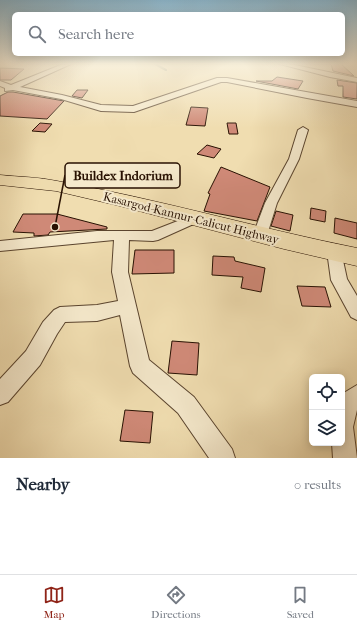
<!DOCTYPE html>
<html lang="en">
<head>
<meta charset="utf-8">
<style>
	:root { --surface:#fff; --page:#f2f2f3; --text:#1f2937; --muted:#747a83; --line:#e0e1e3; --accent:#8f2418 }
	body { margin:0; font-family:"IM FELL French Canon",serif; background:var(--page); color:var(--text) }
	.controls { position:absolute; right:12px; bottom:12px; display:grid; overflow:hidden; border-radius:6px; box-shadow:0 2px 10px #0003 }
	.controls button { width:36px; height:36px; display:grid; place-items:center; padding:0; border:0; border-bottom:1px solid var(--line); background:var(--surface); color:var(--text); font:20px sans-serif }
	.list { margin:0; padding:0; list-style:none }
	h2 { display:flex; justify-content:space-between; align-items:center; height:52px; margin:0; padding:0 16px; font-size:17px }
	h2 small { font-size:13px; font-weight:400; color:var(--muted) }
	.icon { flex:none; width:22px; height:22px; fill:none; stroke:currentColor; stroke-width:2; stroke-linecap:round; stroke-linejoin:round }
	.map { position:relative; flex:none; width:357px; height:458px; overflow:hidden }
	.search { position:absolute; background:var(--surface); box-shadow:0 2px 10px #0003; left:12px; right:12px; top:12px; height:44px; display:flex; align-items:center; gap:10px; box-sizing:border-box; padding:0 14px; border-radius:6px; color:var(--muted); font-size:15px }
	.sheet { height:116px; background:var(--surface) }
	nav { display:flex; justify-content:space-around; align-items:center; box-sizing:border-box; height:56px; border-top:1px solid var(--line); background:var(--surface); font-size:11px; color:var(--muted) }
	nav a { display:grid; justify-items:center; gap:2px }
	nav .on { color:var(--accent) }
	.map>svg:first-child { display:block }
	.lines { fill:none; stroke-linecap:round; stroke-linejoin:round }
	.stream { stroke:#6c7867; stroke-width:2 }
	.building { fill:#cf8977; stroke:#281102 }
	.minor-casing { stroke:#5a442e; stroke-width:2 }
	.highway-casing { stroke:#281102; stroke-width:1 }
	.minor { fill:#f5e9cc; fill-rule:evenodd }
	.highway { fill:#f0ddb0; fill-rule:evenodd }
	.labels { text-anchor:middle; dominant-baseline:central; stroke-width:4; stroke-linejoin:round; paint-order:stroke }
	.street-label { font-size:12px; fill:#281102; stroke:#f5e9cc }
	.leader { fill:none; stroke:#281102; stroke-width:1.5 }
	.callout-dot { fill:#281102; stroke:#f5e9cc; stroke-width:1.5 }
	.callout { fill:#f5e9cc; stroke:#281102; stroke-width:1.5 }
	.callout-label { font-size:13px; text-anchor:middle; font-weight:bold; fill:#281102 }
</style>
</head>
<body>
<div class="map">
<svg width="357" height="458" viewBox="0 0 357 458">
	<rect width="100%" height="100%" fill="#f0ddb0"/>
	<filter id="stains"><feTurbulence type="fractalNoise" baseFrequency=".005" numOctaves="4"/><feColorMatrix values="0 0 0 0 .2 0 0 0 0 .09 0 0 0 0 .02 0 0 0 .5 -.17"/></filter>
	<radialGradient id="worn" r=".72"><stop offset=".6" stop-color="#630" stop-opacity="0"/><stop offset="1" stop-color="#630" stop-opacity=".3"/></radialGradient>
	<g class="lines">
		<path class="stream" d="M155 64 166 70"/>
	</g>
	<g class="building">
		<path d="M331 64H341L354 76 333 71Z"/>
		<path d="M0 68 24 69 11 80H0Z"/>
		<path d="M277 77 303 81 298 89 256 81H272Z"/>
		<path d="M337 80 357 83V99L343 97V86H338Z"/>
		<path d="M77 90H88L82 98 72 96Z"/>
		<path d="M8 92H13L64 101 47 119 0 116V96Z"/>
		<path d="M191 107 208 108 205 126 186 125Z"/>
		<path d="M40 123 52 124 45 132 32 131Z"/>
		<path d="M227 123H236L238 134H229Z"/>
		<path d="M207 145 221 149 214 158 197 154Z"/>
		<path d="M221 167 270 187 257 221 204 211 210 194 208 193Z"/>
		<path d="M311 208 326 211 325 222 310 219Z"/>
		<path d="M276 211 293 215 290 231 271 226Z"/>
		<path d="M23 214H57L107 227V229L50 232 48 235 34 236V233L13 232Z"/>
		<path d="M335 218 357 223V239L334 233Z"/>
		<path d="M135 250H174V273L132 274Z"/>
		<path d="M213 256 234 257 235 261 265 268 261 292 241 288 243 277 212 275Z"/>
		<path d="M297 286 325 287 331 307 302 306Z"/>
		<path d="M172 341 199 343 197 375 168 373Z"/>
		<path d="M125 410 153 412 150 443 120 441Z"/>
	</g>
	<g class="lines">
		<g class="minor-casing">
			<g id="minor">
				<path d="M63 64H71L20 87 62 95 101 105 133 106 217 78H227L357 101V107L307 98 227 82H221L134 112 101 111 61 99 13 90 5 91V88L0 86V81L11 85Z"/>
				<path d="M280 64H290L357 78V82L330 77Z"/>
				<path d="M303 127 308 130 299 159 277 203 267 235 265 239 260 240 255 239 253 235 265 203 289 159 298 130Z"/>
				<path d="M193 215 198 216 200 219 198 222 158 240 153 241 129 240 128 272 149 360 194 397 232 449 235 458H209L178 413 133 373 130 366 120 315 97 321 65 322 57 334 40 365 8 402 0 405V379L26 351 43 322 54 310 60 307 97 305 118 301 112 272 114 240 0 251V241L97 231H152Z"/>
				<path d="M334 246 339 247 341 251 347 279 357 296V320L351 317 331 280 327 251 329 247Z"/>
				<path d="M357 385V410L353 427 357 458H333L332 443H342V394Z"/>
			</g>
		</g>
		<g class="highway-casing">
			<path id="highway" d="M0 175C19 177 39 177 57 181 158 199 257 228 357 248V266L284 249 120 206 56 191 0 185Z"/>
		</g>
		<use href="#minor" class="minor"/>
		<use href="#highway" class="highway"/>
	</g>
	<linearGradient id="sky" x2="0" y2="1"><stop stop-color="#89b7d0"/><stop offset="0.5" stop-color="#f8f0db"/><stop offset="1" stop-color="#f8f0db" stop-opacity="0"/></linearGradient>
	<rect width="357" height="128" fill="url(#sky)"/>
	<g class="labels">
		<g class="street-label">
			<text transform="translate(191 218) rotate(14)">Kasargod-Kannur-Calicut Highway</text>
		</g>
	</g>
	<path class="leader" d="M55 227L65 175"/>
	<circle class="callout-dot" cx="55" cy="227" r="4"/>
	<rect class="callout" x="65" y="163" width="115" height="25" rx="4"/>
	<g class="callout-label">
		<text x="123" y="180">Buildex Indorium</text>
	</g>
	<rect width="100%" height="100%" filter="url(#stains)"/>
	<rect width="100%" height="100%" fill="url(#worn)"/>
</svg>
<div class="controls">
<button><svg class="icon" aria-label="locate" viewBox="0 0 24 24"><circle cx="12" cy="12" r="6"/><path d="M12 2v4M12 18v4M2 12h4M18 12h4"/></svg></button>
<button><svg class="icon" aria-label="layers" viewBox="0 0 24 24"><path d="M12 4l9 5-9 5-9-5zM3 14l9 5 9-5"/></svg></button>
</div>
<div class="search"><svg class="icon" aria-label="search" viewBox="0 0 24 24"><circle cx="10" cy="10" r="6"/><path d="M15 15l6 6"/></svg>Search here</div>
</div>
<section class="sheet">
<h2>Nearby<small>0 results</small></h2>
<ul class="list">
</ul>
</section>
<nav>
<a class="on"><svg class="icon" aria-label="map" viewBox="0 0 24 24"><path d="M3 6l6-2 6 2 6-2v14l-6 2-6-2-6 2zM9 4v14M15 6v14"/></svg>Map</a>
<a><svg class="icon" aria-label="directions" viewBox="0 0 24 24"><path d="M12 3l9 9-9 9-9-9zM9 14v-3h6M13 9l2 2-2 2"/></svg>Directions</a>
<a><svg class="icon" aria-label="saved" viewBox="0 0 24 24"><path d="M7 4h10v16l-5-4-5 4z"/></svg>Saved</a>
</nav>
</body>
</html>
